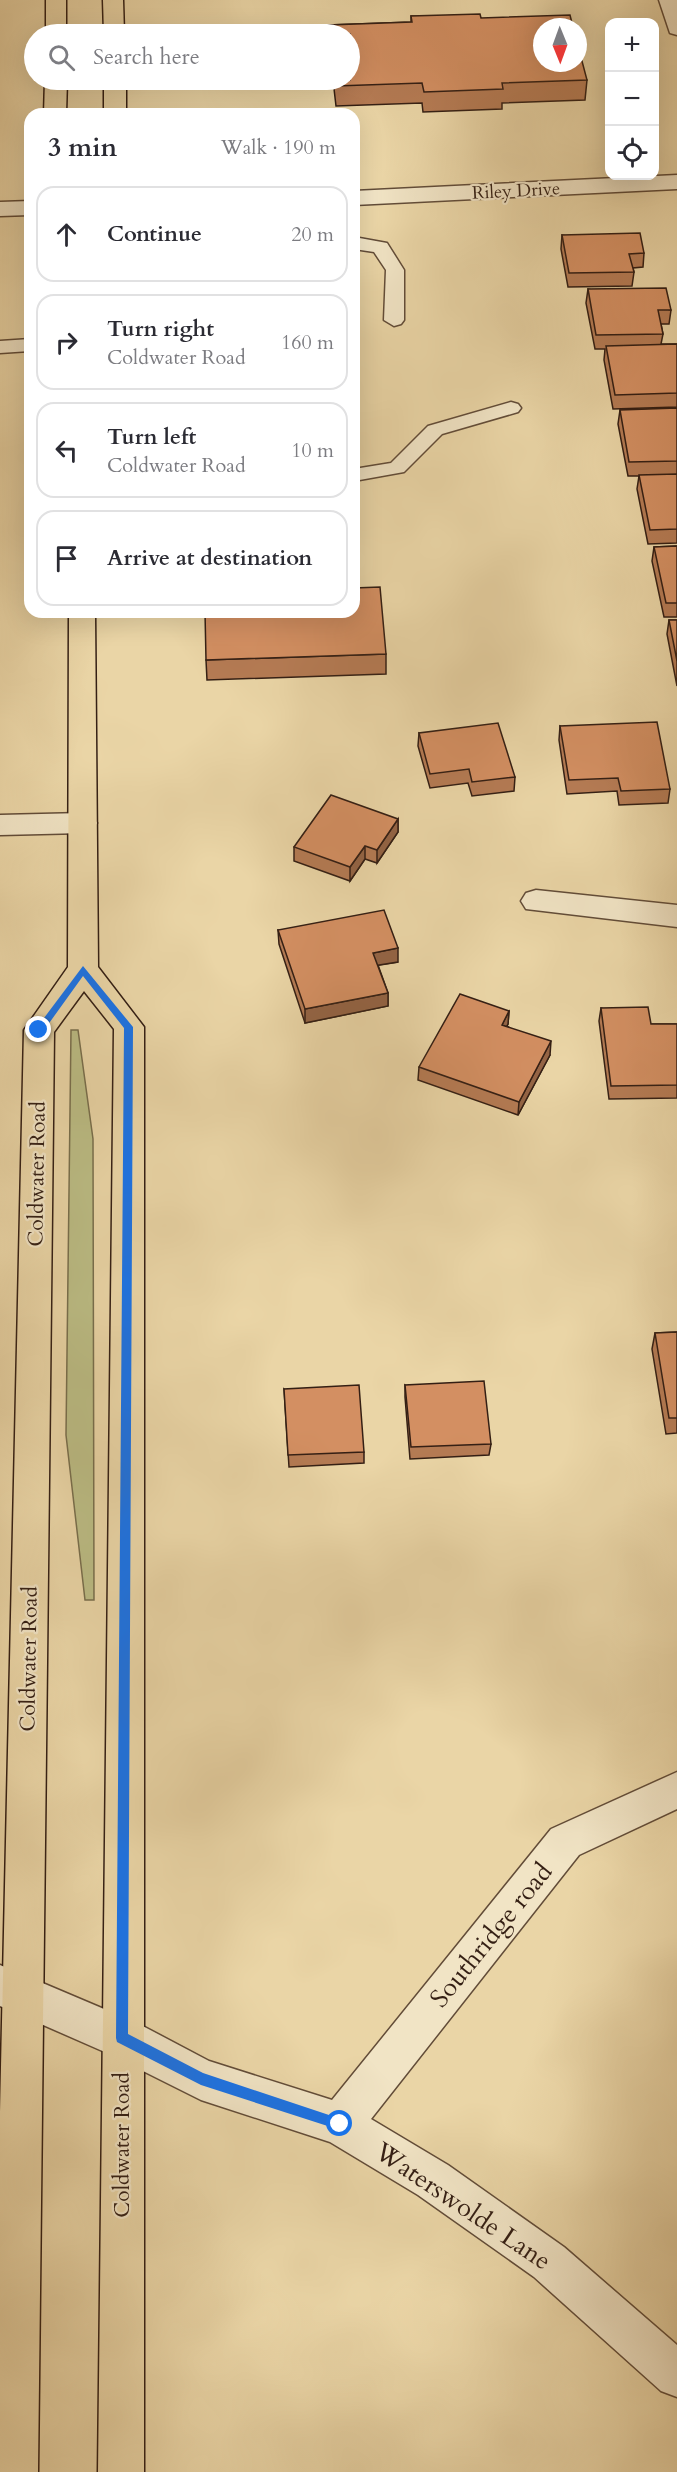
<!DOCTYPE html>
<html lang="en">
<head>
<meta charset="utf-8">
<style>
	:root { --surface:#fff; --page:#f2f2f3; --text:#2b2b33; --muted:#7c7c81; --line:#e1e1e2 }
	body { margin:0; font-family:Cardo,serif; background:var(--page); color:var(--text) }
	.controls { position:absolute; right:18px; top:18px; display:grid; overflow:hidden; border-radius:12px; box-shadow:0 6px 24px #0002 }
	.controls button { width:54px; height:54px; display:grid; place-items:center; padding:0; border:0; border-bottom:2px solid var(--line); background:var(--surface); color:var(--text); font:30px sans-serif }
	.compass { position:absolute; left:533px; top:18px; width:54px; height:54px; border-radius:50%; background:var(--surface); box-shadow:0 6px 24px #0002; rotate:179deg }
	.stop { position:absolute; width:18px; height:18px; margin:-14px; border:4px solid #1a73e8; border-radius:50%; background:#fff }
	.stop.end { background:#1a73e8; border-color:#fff; box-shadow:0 2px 6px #0008 }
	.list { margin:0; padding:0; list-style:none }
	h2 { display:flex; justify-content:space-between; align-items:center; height:78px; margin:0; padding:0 24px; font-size:26px }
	h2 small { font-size:20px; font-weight:400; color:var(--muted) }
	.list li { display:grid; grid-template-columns:39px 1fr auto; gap:18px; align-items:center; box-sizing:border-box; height:96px; margin:0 12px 12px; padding:0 12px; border:2px solid var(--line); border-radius:18px }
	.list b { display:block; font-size:22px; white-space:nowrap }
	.list p { margin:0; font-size:20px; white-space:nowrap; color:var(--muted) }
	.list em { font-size:20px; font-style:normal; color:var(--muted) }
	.icon { flex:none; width:33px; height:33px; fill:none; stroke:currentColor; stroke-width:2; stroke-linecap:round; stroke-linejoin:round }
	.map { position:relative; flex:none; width:677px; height:2472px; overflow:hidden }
	.search { position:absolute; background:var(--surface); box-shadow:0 6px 24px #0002; left:24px; top:24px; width:336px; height:66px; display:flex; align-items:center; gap:15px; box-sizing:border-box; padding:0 21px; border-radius:33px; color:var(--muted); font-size:22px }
	.panel { position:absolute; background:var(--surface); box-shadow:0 6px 24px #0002; left:24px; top:108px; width:336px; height:510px; border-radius:18px }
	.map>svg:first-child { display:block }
	.green { fill:#bbbc84; stroke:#786e4c; stroke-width:1.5 }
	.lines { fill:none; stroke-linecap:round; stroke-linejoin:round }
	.lane-casing { stroke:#624c38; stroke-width:3 }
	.street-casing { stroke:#624c38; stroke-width:3 }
	.primary-casing { stroke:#341f14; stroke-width:3 }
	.lane { fill:#f1e4c5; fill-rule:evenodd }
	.street { fill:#f1e4c5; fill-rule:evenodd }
	.primary { fill:#ead5a6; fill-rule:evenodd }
	.wall { fill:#b57b54; stroke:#341f14; stroke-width:1.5 }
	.shaded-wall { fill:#946445; stroke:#341f14; stroke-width:1.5 }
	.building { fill:#d38f62; stroke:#341f14; stroke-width:1.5 }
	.route { fill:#1a73e8 }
	.labels { text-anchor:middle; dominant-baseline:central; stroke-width:4.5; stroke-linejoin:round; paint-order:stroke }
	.far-street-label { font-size:18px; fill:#341f14; stroke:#f1e4c5 }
	.street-label { font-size:21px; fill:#341f14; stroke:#f1e4c5 }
	.near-street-label { font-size:26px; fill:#341f14; stroke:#f1e4c5 }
</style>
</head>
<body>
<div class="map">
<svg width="677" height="2472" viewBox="0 0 677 2472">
	<rect width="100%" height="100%" fill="#ead5a6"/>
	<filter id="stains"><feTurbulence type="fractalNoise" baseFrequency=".00333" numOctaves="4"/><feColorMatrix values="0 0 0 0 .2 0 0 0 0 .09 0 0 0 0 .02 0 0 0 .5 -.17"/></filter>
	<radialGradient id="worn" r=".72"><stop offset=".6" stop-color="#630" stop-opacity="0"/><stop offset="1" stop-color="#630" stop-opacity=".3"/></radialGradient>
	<path class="green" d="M71 1030H78L93 1139 94 1600H85L66 1435Z"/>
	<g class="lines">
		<g class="lane-casing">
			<g id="lane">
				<path d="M354 237 387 243 404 270V320L401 324 394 326 384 320 386 270 374 252 354 249Z"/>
				<path d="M30 339V351L0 353V341Z"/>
				<path d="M511 402 518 404 521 408 518 412 442 434 404 472 354 481V469L391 463 428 426Z"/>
			</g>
		</g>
		<g class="street-casing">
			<g id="street">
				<path d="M659 0H677V35L670 33Z"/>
				<path d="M677 175V189L354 205V191Z"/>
				<path d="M30 201V215L0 216V202Z"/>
				<path d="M83 813 93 816 97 823 93 830 83 833 0 835V815Z"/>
				<path d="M536 890 677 905V927L526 909 521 901 526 893Z"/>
				<path d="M677 1772V1809L579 1855 371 2119 448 2165 564 2247 677 2345V2397L661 2391 534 2277 418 2195 330 2142 201 2100 107 2053 0 2006V1965L137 2023 209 2061 332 2100 551 1829Z"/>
			</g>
		</g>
		<g class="primary-casing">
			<g id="primary">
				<rect x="46" y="0" width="20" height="34"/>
				<path d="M103 0H123L124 34H104Z"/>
				<path d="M45 80H67L66 114H44Z"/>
				<rect x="104" y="80" width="22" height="34"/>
				<path d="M69 612H95L98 967 144 1027V2472H98L114 1029 84 991 54 1032 38 2472H0V2112L24 1030 68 967Z"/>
			</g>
		</g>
		<use href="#lane" class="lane"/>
		<use href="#street" class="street"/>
		<use href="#primary" class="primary"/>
	</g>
	<g class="wall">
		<path d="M411 16 481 18 587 80 585 100 502 103V109L423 112 422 103 336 106 333 80H350V34H328V25L411 22Z"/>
		<path d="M562 235 644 253 643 267 633 268 634 272 632 286 568 287 561 249Z"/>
		<path d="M588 289 671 310 669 324H661L663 334 661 344H677V407L613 409 604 360 605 349H595L586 303Z"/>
		<path d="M677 408V543L648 544 637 489 639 476H628L618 424 620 410Z"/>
		<path d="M354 414 356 451V465H354Z"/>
		<path d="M677 546V617H664L652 561 654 547Z"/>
		<path d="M669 620H677V686L667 634Z"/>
		<path d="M386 654V674L207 680 206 660Z"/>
		<path d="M560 726 670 789 668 803 619 805 617 791 567 794 559 740Z"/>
		<path d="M419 733 515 777 514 791 472 796 468 783 430 788 418 746Z"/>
		<path d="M398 819V832L377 863 365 859 350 881 294 861V847Z"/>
		<path d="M278 930 398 962 378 965 388 993V1006L305 1023 279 944Z"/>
		<path d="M601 1008 651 1024H677V1098L609 1099 599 1021Z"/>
		<path d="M509 1011 508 1024 507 1026 550 1055 518 1115 418 1080 419 1067Z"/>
		<path d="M677 1332V1433L666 1434 652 1349 655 1333Z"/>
		<path d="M405 1385 491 1444 489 1455 410 1459 405 1397Z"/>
		<path d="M284 1389 364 1452V1463L289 1467Z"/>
	</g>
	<g class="shaded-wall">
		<path d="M398 819V832L377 863V850Z"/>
		<path d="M365 846V859L350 881V867Z"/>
		<path d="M398 948V962L373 966V953Z"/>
		<path d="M388 993V1006L305 1023V1009Z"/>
		<path d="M509 1011 508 1024 500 1038 502 1025Z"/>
		<path d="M551 1041 550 1055 518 1115 519 1102Z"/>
	</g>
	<g class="building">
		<path d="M480 14 481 18 570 15 573 27H542V63H578V46L587 80 502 83 503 89 424 92 422 83 336 86 335 80H350V34H329L328 25 412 22 411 16Z"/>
		<path d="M640 233 644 253 629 254 634 272 569 273 562 235Z"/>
		<path d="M666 288 671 310H658L663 334 596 335 588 289Z"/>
		<path d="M677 344V393L615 395 606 346Z"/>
		<path d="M677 408V461L629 462 620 410Z"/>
		<path d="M354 414 356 451H354Z"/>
		<path d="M677 474V529L650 530 639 475Z"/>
		<path d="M677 546V603H666L654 547Z"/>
		<path d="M380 587 386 654 206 660 205 612H354V588Z"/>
		<path d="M669 620H677V661Z"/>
		<path d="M657 722 670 789 621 791 618 778 569 780 560 726Z"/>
		<path d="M498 723 515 777 472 782 469 769 430 774 419 733Z"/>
		<path d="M331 795 398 819 377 850 365 846 350 867 294 847Z"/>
		<path d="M384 910 398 948 373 953 388 993 305 1009 278 930Z"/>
		<path d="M460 994 509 1011 502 1025 551 1041 519 1102 419 1067Z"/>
		<path d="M648 1007 651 1024H677V1085L611 1086 601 1008Z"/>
		<path d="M677 1332V1418H669L655 1333Z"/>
		<path d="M484 1381 491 1444 411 1447 405 1385Z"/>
		<path d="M359 1385 364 1452 288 1455 284 1389Z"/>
	</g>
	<path class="route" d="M83 966 133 1027 128 2034 203 2073 344 2120V2129L340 2130 201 2085 117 2042 116 2038 124 1028 83 976 42 1033 35 1030Z"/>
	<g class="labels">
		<g class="far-street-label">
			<text transform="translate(516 191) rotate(-3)">Riley Drive</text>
		</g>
		<g class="street-label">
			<text transform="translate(37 1174) rotate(-89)">Coldwater Road</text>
			<text transform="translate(29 1659) rotate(-89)">Coldwater Road</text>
			<text transform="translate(122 2145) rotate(-90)">Coldwater Road</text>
		</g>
		<g class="near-street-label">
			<text transform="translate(491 1935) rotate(-51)">Southridge road</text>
			<text transform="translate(463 2206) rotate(34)">Waterswolde Lane</text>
		</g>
	</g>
	<rect width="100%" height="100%" filter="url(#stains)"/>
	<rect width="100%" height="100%" fill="url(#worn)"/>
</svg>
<div class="controls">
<button>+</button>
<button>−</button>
<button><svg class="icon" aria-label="locate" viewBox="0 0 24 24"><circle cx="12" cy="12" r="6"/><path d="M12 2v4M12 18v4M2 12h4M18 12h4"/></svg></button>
</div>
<svg class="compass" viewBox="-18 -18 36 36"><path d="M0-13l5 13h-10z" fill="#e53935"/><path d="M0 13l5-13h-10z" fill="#7c7c81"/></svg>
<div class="stop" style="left:340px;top:2124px"></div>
<div class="stop end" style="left:39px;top:1030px"></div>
<div class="search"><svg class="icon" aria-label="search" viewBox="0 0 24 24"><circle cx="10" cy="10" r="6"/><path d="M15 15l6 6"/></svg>Search here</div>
<section class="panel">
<h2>3 min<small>Walk · 190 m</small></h2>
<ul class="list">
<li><svg class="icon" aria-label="ahead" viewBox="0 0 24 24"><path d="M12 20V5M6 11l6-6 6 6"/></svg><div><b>Continue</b></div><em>20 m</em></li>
<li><svg class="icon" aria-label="right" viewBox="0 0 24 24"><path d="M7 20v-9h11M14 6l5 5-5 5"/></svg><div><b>Turn right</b><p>Coldwater Road</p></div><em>160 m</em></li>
<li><svg class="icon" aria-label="left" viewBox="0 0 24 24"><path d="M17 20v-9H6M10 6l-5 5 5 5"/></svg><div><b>Turn left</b><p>Coldwater Road</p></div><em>10 m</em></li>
<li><svg class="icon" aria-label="arrive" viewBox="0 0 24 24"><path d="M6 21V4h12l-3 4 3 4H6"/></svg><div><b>Arrive at destination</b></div></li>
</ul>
</section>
</div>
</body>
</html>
